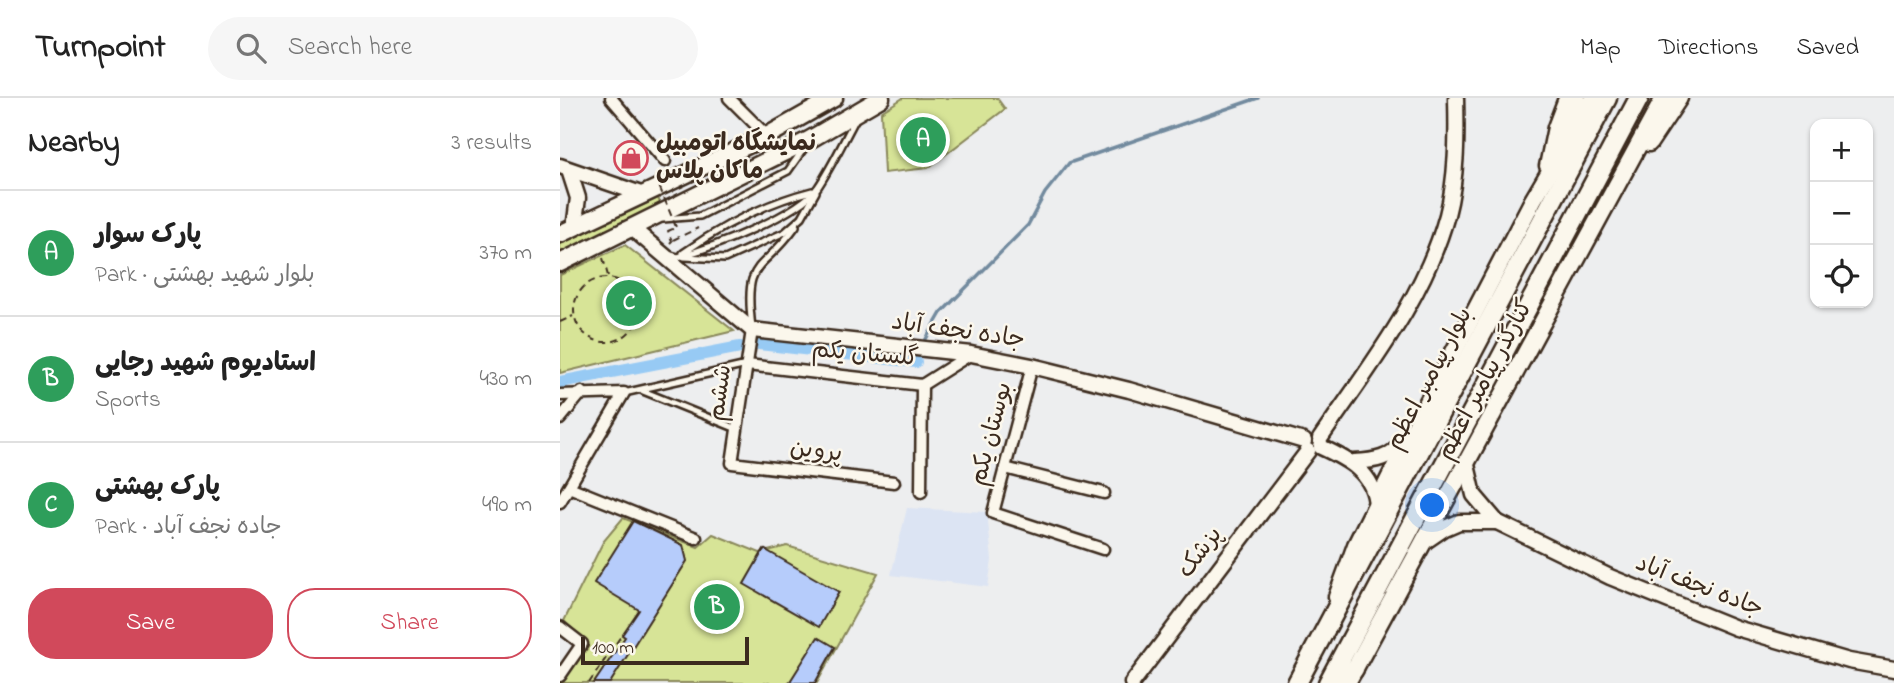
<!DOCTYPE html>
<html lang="en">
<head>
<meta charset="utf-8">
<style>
	:root { --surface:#fff; --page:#f6f6f6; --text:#222; --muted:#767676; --line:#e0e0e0; --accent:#d1495b }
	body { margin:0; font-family:"Indie Flower","Playpen Sans Arabic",sans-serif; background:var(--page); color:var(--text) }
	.controls { position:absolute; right:21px; top:21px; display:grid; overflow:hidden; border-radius:14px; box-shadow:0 2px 5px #0004 }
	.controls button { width:63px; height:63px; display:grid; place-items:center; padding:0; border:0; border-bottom:2px solid var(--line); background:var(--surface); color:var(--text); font:35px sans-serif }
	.scale { position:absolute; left:21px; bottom:18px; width:168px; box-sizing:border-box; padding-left:7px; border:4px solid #3b2a1e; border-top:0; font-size:19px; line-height:24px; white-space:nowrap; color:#3b2a1e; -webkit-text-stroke:5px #fbf7ec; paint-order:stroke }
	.you { position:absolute; left:873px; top:408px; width:24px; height:24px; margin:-18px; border:5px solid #fff; border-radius:50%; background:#1a73e8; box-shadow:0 0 0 10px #1a73e833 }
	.badge { display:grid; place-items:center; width:46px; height:46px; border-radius:50%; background:var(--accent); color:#fff; font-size:23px; font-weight:700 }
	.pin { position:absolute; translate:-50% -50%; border:4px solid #fff; box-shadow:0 2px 7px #0006 }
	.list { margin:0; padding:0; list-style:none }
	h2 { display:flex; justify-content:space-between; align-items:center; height:91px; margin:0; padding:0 28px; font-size:30px }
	h2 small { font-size:23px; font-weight:400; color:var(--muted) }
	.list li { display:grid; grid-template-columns:46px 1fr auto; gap:21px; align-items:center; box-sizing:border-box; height:126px; padding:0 28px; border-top:2px solid var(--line) }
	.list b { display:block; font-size:26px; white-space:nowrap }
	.list p { margin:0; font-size:23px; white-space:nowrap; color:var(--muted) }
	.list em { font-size:23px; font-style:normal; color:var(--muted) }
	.actions { display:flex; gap:14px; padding:21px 28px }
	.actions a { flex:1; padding:16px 0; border:2px solid var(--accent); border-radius:28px; text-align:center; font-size:24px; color:var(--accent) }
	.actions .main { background:var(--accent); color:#fff }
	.icon { flex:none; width:38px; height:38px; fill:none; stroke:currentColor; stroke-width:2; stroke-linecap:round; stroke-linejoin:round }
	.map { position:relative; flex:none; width:1334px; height:585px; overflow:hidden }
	header { display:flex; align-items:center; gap:42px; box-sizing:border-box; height:98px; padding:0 35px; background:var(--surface); border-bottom:2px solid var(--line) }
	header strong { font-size:33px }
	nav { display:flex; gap:38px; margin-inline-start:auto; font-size:24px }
	.search { width:490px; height:63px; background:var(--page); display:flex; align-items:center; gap:18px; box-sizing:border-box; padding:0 24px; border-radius:38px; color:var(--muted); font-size:26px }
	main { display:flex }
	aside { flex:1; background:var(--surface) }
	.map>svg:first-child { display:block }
	.built { fill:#dce4f3 }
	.green { fill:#d7e497; stroke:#89875a; stroke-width:2 }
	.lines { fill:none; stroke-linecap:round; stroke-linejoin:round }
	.stream { stroke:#728a9e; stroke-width:3.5 }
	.canal { stroke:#97caf4; stroke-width:12 }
	.building { fill:#b6ccfb; stroke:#3b2a1e; stroke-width:2 }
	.lane-casing { stroke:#3b2a1e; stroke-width:10 }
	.street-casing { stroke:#3b2a1e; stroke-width:15 }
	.secondary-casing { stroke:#3b2a1e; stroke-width:19 }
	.primary-casing { stroke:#3b2a1e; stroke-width:21 }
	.highway-casing { stroke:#3b2a1e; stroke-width:23 }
	.path { stroke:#3b2a1e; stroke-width:2; stroke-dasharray:7 5; stroke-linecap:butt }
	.lane { stroke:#fbf7ec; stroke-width:5 }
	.street { stroke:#fbf7ec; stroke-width:10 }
	.secondary { stroke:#fbf7ec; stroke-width:14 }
	.primary { stroke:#fbf7ec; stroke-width:16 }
	.highway { stroke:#fbf7ec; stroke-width:18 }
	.path-bridge { stroke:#3b2a1e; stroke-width:2; stroke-dasharray:7 5; stroke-linecap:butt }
	.labels { text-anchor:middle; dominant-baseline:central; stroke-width:5; stroke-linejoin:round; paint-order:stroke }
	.poi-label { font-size:24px; font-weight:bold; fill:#3b2a1e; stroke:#fbf7ec; text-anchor:start }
	.street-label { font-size:24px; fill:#3b2a1e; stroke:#fbf7ec }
</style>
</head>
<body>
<header>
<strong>Turnpoint</strong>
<div class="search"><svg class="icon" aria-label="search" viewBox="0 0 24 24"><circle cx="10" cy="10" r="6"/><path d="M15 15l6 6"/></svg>Search here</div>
<nav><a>Map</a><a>Directions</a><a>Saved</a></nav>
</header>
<main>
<aside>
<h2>Nearby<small>3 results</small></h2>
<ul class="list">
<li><span class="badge" style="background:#2e9e5b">A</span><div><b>پارک سوار</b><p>Park · بلوار شهید بهشتی</p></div><em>370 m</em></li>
<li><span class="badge" style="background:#2e9e5b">B</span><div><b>استادیوم شهید رجایی</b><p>Sports</p></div><em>430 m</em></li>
<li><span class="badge" style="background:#2e9e5b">C</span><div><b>پارک بهشتی</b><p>Park · جاده نجف آباد</p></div><em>490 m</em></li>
</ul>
<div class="actions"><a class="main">Save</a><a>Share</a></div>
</aside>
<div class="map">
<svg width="1334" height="585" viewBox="0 0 1334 585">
	<rect width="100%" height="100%" fill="#edeeef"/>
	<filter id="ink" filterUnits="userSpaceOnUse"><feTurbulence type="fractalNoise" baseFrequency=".0143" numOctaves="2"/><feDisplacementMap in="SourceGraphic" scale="14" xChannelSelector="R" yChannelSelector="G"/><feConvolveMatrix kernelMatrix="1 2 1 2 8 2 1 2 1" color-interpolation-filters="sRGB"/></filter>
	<g filter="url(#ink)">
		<path class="built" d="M347 410 427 414 432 462 428 489 331 477Z"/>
		<g class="green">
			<path d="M343 0H437L445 11 368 70 324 75 321 14Z"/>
			<path d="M98 100 102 109 0 156V146Z"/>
			<path d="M65 147 174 233 0 275V177Z"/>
			<path d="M63 420 138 449 153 436 200 455 227 448 318 475 257 585H0L27 544 4 523 43 444Z"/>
		</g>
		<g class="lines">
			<g class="stream">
				<path d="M366 241 381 215 468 127 485 95 509 65 698 0"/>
				<path d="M356 264 358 260"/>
			</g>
			<g class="canal">
				<path d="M199 246 356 264"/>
				<path d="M0 284 180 249"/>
			</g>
		</g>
		<g class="building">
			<path d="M73 423 123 447 127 463 50 585H34L65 539 62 537 79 512 34 485Z"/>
			<path d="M204 451 279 494 259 529 184 486Z"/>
			<path d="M258 539 275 549 255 585H229Z"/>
		</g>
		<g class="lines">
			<g class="lane-casing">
				<g id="lane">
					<path d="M103 121 140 118 228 73 245 49"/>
					<path d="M123 155C163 127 205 105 252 93"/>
					<path d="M111 157 118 159C151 150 239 117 258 89 272 68 283 44 295 22"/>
					<path d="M124 159 165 161 225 134 242 119 256 94"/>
					<path d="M192 229C183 158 202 176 236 128"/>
					<path d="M83 293 177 331"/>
					<path d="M64 295 187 267"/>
				</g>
			</g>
			<g class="street-casing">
				<g id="street">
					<path d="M51 0 105 63"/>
					<path d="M169 0 207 38"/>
					<path d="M985 68 993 29 1004 0"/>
					<path d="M192 232 172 365 334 384"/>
					<path d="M187 267 362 287 411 256"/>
					<path d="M472 268 433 415 543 451"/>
					<path d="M0 297 64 295 0 404"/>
					<path d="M0 321 22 294"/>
					<path d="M445 370 544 395"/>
					<path d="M9 389 136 440"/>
					<path d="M361 394 362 287"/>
					<path d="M0 529 22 546 0 578"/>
				</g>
			</g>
			<g class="secondary-casing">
				<g id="secondary">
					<path d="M0 68 84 97"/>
					<path d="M9 72 18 100 14 130"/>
					<path d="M73 131 192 232 411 256 472 268 569 292 744 343"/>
					<path d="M760 341C808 270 864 201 887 117 897 79 897 39 896 0"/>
					<path d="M761 349C787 361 815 375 816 408"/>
					<path d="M794 364C815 363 831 361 844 342"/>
					<path d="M907 367 914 397 937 424"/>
					<path d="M863 445 885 430 899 424H937L1050 479 1176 530 1289 563 1334 571"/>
					<path d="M572 585 748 353"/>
				</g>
			</g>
			<g class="primary-casing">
				<g id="primary">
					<path d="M1089 45 1119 0"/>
					<path d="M992 52 1016 0"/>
					<path d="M0 136 207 38 274 0"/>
					<path d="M0 165 249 42 321 0"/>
					<path d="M777 499 796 447 859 321 973 102 1033 0"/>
					<path d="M788 583 1104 0"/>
				</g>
			</g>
			<g class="highway-casing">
				<g id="highway">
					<path d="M737 585 1047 0"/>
					<path d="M768 585 1079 0"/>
					<path d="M782 585 794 571"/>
				</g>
			</g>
			<g class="path">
				<path d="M113 142 138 130"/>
				<path d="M110 145 112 143 108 133 115 130"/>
				<path d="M43 160 48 178"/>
				<circle cx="46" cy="212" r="32"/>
				<path d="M0 224 13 218"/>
				<path d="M29 585 61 538"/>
			</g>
			<use href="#lane" class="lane"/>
			<use href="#street" class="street"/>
			<use href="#secondary" class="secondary"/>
			<use href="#primary" class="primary"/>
			<use href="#highway" class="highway"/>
			<path class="path-bridge" d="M95 78 116 129"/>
		</g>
	</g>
	<defs>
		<g id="shop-ring" transform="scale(1.75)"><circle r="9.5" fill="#fbf7ec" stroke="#d1495b" stroke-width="1.5"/><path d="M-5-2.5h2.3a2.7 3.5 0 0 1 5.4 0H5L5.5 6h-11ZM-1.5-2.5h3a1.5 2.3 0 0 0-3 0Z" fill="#d1495b"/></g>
	</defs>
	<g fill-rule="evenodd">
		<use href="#shop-ring" x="71" y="60"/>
	</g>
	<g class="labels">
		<g class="poi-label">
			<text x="96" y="46">نمایشگاه اتومبیل<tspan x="96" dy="28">ماکان پلاس</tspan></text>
		</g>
		<g class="street-label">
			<text transform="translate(398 234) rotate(8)">جاده نجف آباد</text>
			<text transform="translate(305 257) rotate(5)">گلستان یکم</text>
			<text transform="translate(870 281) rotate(-62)">بلوار پیامبر اعظم</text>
			<text transform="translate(926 282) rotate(-62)">کنارگذر پیامبر اعظم</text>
			<text transform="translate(161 295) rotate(-82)">ششم</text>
			<text transform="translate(432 336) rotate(-75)">بوستان یکم</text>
			<text transform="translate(256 354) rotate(7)">پروین</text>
			<text transform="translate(641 455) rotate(-53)">پزشک</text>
			<text transform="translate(1139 489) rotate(21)">جاده نجف آباد</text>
		</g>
	</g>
</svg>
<div class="controls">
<button>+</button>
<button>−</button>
<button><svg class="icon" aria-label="locate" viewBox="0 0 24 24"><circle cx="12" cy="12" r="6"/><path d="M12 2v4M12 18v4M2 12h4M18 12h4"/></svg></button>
</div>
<div class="scale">100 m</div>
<div class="you"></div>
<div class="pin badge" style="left:363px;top:42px;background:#2e9e5b">A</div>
<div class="pin badge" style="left:157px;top:509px;background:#2e9e5b">B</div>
<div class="pin badge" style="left:69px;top:205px;background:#2e9e5b">C</div>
</div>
</main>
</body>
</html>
